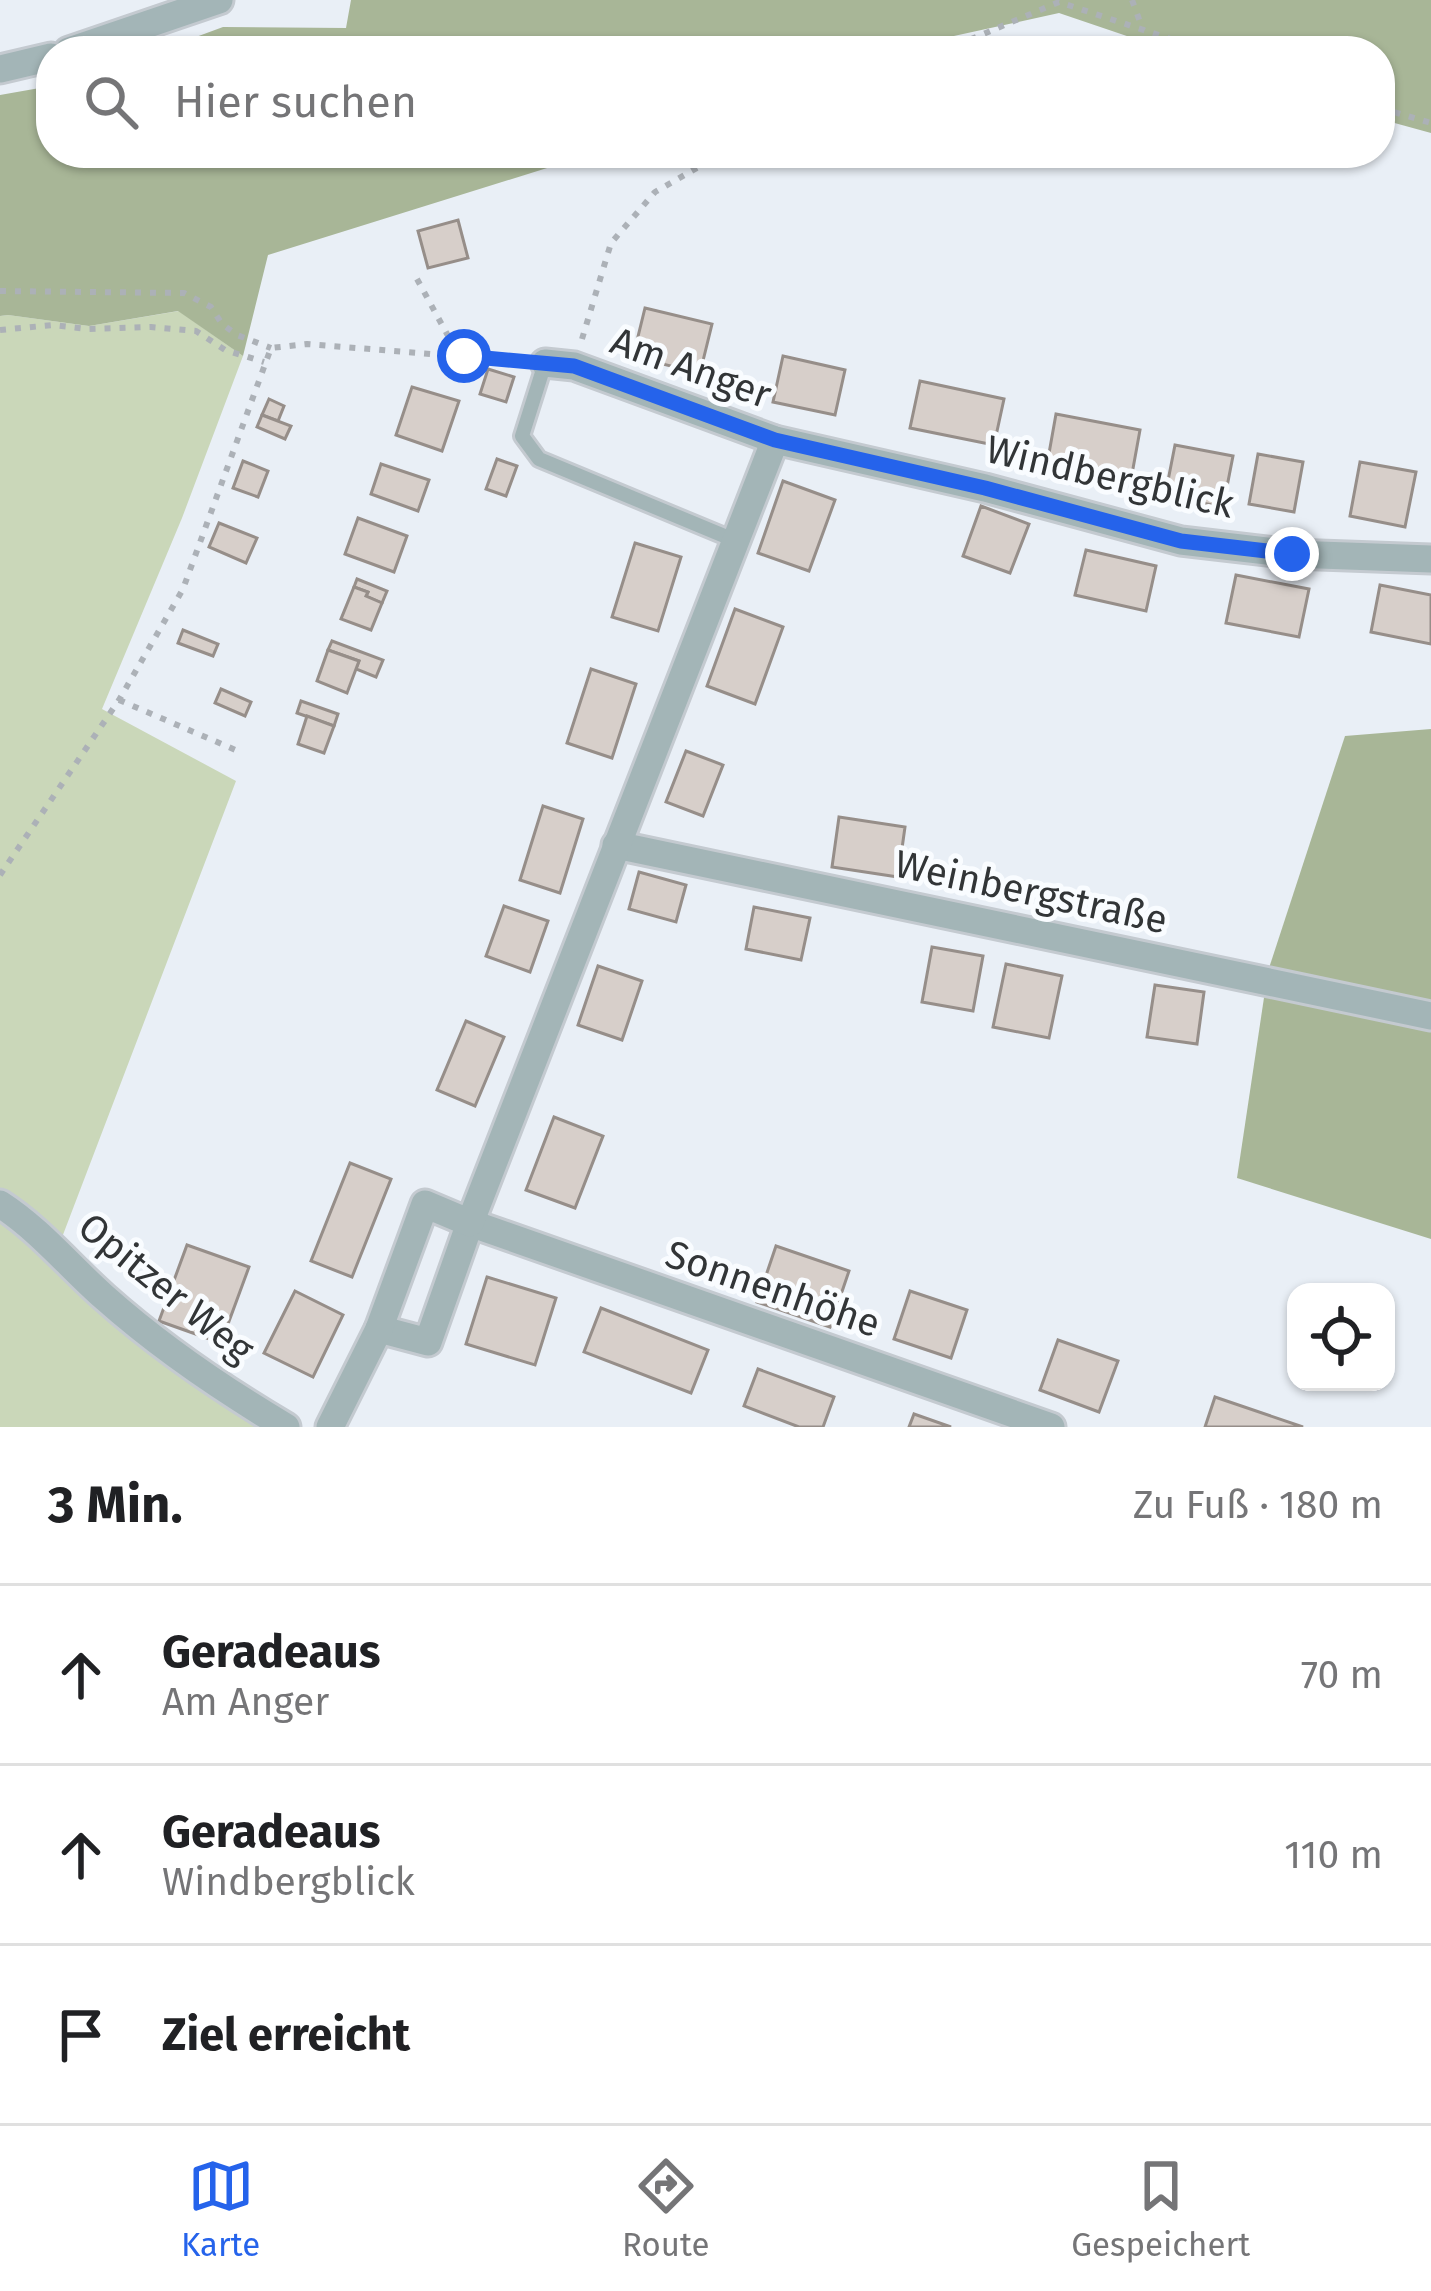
<!DOCTYPE html>
<html lang="de">
<head>
<meta charset="utf-8">
<style>
	:root { --surface:#fff; --page:#f6f6f6; --text:#202124; --muted:#757577; --line:#e0e0e0; --accent:#2563eb }
	body { margin:0; font-family:"Fira Sans",sans-serif; background:var(--page); color:var(--text) }
	.controls { position:absolute; right:36px; bottom:36px; display:grid; overflow:hidden; border-radius:24px; box-shadow:0 3px 9px #0004 }
	.controls button { width:108px; height:108px; display:grid; place-items:center; padding:0; border:0; border-bottom:3px solid var(--line); background:var(--surface); color:var(--text); font:60px sans-serif }
	.stop { position:absolute; width:36px; height:36px; margin:-27px; border:9px solid #2563eb; border-radius:50%; background:#fff }
	.stop.end { background:#2563eb; border-color:#fff; box-shadow:0 3px 12px #0008 }
	.list { margin:0; padding:0; list-style:none }
	h2 { display:flex; justify-content:space-between; align-items:center; height:156px; margin:0; padding:0 48px; font-size:51px }
	h2 small { font-size:39px; font-weight:400; color:var(--muted) }
	.list li { display:grid; grid-template-columns:78px 1fr auto; gap:36px; align-items:center; box-sizing:border-box; height:180px; padding:0 48px; border-top:3px solid var(--line) }
	.list b { display:block; font-size:45px; white-space:nowrap }
	.list p { margin:0; font-size:39px; white-space:nowrap; color:var(--muted) }
	.list em { font-size:39px; font-style:normal; color:var(--muted) }
	.icon { flex:none; width:66px; height:66px; fill:none; stroke:currentColor; stroke-width:2; stroke-linecap:round; stroke-linejoin:round }
	.map { position:relative; flex:none; width:1431px; height:1427px; overflow:hidden }
	.search { position:absolute; background:var(--surface); box-shadow:0 3px 9px #0004; left:36px; right:36px; top:36px; height:132px; display:flex; align-items:center; gap:30px; box-sizing:border-box; padding:0 42px; border-radius:48px; color:var(--muted); font-size:45px }
	.sheet { height:696px; background:var(--surface) }
	nav { display:flex; justify-content:space-around; align-items:center; box-sizing:border-box; height:168px; border-top:3px solid var(--line); background:var(--surface); font-size:33px; color:var(--muted) }
	nav a { display:grid; justify-items:center; gap:6px }
	nav .on { color:var(--accent) }
	.map>svg:first-child { display:block }
	.green { fill:#cad7b9 }
	.forest { fill:#a8b697 }
	.building { fill:#d7cfca; stroke:#968e89; stroke-width:3 }
	.lines { fill:none; stroke-linecap:round; stroke-linejoin:round }
	.lane-casing { stroke:#c4cad0; stroke-width:20 }
	.street-casing { stroke:#c4cad0; stroke-width:33 }
	.path { stroke:#acb1b7; stroke-width:6; stroke-dasharray:6 9; stroke-linecap:butt }
	.lane { stroke:#a3b5b7; stroke-width:14 }
	.street { stroke:#a3b5b7; stroke-width:27 }
	.route { stroke:#2563eb; stroke-width:15 }
	.labels { text-anchor:middle; dominant-baseline:central; stroke-width:10; stroke-linejoin:round; paint-order:stroke }
	.street-label { font-size:39px; fill:#323537; stroke:#f9fcff }
</style>
</head>
<body>
<div class="map">
<svg width="1431" height="1427" viewBox="0 0 1431 1427">
	<rect width="100%" height="100%" fill="#e9eff6"/>
	<path class="green" d="M179 311 243 356 182 518 102 709 236 781 61 1240 76 1288 184 1379 258 1427H0V316L8 315 89 326Z"/>
	<g class="forest">
		<path d="M351 0H1431V133L1380 119V51H1171L1059 13 931 41 900 51H158L223 27 346 28Z"/>
		<path d="M51 86V153H595L268 255 243 356 178 311 89 326 8 315 0 316V95Z"/>
		<path d="M1431 729V1239L1237 1178 1268 971 1345 736Z"/>
	</g>
	<g class="building">
		<path d="M458 220 468 258 428 268 418 231Z"/>
		<path d="M645 308 712 324 700 373 633 357Z"/>
		<path d="M783 356 845 370 835 415 773 402Z"/>
		<path d="M488 369 514 377 506 402 480 394Z"/>
		<path d="M920 381 1004 399 994 445 910 428Z"/>
		<path d="M412 387 459 401 442 451 396 435Z"/>
		<path d="M269 399 284 406 278 421 262 415Z"/>
		<path d="M1056 414 1140 430 1132 474 1048 459Z"/>
		<path d="M262 415 291 426 285 439 257 427Z"/>
		<path d="M1175 445 1233 456 1223 507 1165 496Z"/>
		<path d="M1258 454 1303 462 1294 512 1249 504Z"/>
		<path d="M497 459 517 466 506 496 486 489Z"/>
		<path d="M243 461 268 471 258 497 233 488Z"/>
		<path d="M1360 462 1416 472 1405 527 1350 516Z"/>
		<path d="M381 464 429 480 418 511 371 494Z"/>
		<path d="M783 481 835 500 809 571 758 553Z"/>
		<path d="M981 506 1029 524 1010 573 963 556Z"/>
		<path d="M358 518 407 536 394 572 345 554Z"/>
		<path d="M219 523 257 538 246 563 209 547Z"/>
		<path d="M635 543 681 557 658 631 612 617Z"/>
		<path d="M1086 550 1156 566 1146 611 1075 595Z"/>
		<path d="M1236 575 1309 589 1299 637 1226 623Z"/>
		<path d="M357 579 387 591 382 603 366 596 368 592 354 587Z"/>
		<path d="M1380 585 1431 595V644L1371 632Z"/>
		<path d="M354 587 368 592 366 596 382 603 371 630 341 619Z"/>
		<path d="M735 609 783 627 755 704 707 686Z"/>
		<path d="M183 630 218 644 213 656 178 643Z"/>
		<path d="M332 641 383 660 376 677 356 669 359 661 328 650Z"/>
		<path d="M328 650 359 661 347 693 317 681Z"/>
		<path d="M591 669 636 684 612 758 567 743Z"/>
		<path d="M221 689 251 702 245 716 215 703Z"/>
		<path d="M301 701 338 714 334 726 297 713Z"/>
		<path d="M307 716 334 726 324 753 298 744Z"/>
		<path d="M686 751 723 765 703 816 666 802Z"/>
		<path d="M543 806 583 819 560 893 520 880Z"/>
		<path d="M839 817 905 827 898 877 832 867Z"/>
		<path d="M639 872 686 885 676 922 629 909Z"/>
		<path d="M504 906 548 921 530 972 486 956Z"/>
		<path d="M754 907 810 918 801 960 746 949Z"/>
		<path d="M932 947 983 956 973 1011 922 1002Z"/>
		<path d="M1006 964 1062 976 1049 1038 993 1027Z"/>
		<path d="M598 966 642 981 622 1040 578 1025Z"/>
		<path d="M1155 985 1204 992 1197 1044 1147 1037Z"/>
		<path d="M466 1021 504 1037 475 1106 437 1090Z"/>
		<path d="M554 1117 603 1136 575 1208 526 1190Z"/>
		<path d="M350 1163 391 1179 352 1277 311 1261Z"/>
		<path d="M187 1245 249 1267 221 1343 159 1321Z"/>
		<path d="M776 1246 849 1271 830 1327 757 1302Z"/>
		<path d="M487 1277 556 1298 535 1365 466 1344Z"/>
		<path d="M295 1291 343 1315 313 1377 264 1353Z"/>
		<path d="M910 1291 967 1310 951 1358 894 1339Z"/>
		<path d="M601 1308 708 1350 691 1393 584 1352Z"/>
		<path d="M1058 1340 1118 1361 1099 1412 1040 1390Z"/>
		<path d="M758 1369 834 1397 823 1427H799L744 1406Z"/>
		<path d="M1215 1397 1303 1427H1205Z"/>
		<path d="M914 1414 951 1427H909Z"/>
	</g>
	<g class="lines">
		<g class="lane-casing">
			<path id="lane" d="M545 363 522 436 539 459 734 540"/>
		</g>
		<g class="street-casing">
			<g id="street">
				<path d="M69 51 219 0"/>
				<path d="M0 69 51 57"/>
				<path d="M545 363 574 366 775 440 985 488 1181 541 1292 554 1431 559"/>
				<path d="M616 845 1431 1016"/>
				<path d="M0 1204C39 1229 69 1266 104 1297 159 1346 222 1389 286 1427"/>
				<path d="M379 1329 428 1342 470 1223 1051 1427"/>
				<path d="M330 1427 379 1329 425 1204 470 1223 775 440"/>
			</g>
		</g>
		<g class="path">
			<path d="M1132 0 1143 30"/>
			<path d="M943 51 1059 2 1207 51"/>
			<path d="M1380 108 1431 123"/>
			<path d="M417 279 447 334 464 356"/>
			<path d="M0 291 184 293 211 307 222 324 237 335 271 348"/>
			<path d="M0 330 53 325 88 329 151 327 196 331 225 350 264 362"/>
			<path d="M582 339 611 243 655 192 723 153"/>
			<path d="M119 700 238 751"/>
			<path d="M0 875 119 700 183 589 271 348 307 344 518 361"/>
		</g>
		<use href="#lane" class="lane"/>
		<use href="#street" class="street"/>
	</g>
	<g class="lines">
		<path class="route" d="M464 356 574 366 775 440 985 488 1181 541 1292 554"/>
	</g>
	<g class="labels">
		<g class="street-label">
			<text transform="translate(691 368) rotate(20)">Am Anger</text>
			<text transform="translate(1110 477) rotate(13)">Windbergblick</text>
			<text transform="translate(1031 892) rotate(12)">Weinbergstraße</text>
			<text transform="translate(166 1288) rotate(39)">Opitzer Weg</text>
			<text transform="translate(773 1289) rotate(19)">Sonnenhöhe</text>
		</g>
	</g>
</svg>
<div class="controls">
<button><svg class="icon" aria-label="locate" viewBox="0 0 24 24"><circle cx="12" cy="12" r="6"/><path d="M12 2v4M12 18v4M2 12h4M18 12h4"/></svg></button>
</div>
<div class="stop" style="left:464px;top:356px"></div>
<div class="stop end" style="left:1292px;top:554px"></div>
<div class="search"><svg class="icon" aria-label="search" viewBox="0 0 24 24"><circle cx="10" cy="10" r="6"/><path d="M15 15l6 6"/></svg>Hier suchen</div>
</div>
<section class="sheet">
<h2>3 Min.<small>Zu Fuß · 180 m</small></h2>
<ul class="list">
<li><svg class="icon" aria-label="ahead" viewBox="0 0 24 24"><path d="M12 20V5M6 11l6-6 6 6"/></svg><div><b>Geradeaus</b><p>Am Anger</p></div><em>70 m</em></li>
<li><svg class="icon" aria-label="ahead" viewBox="0 0 24 24"><path d="M12 20V5M6 11l6-6 6 6"/></svg><div><b>Geradeaus</b><p>Windbergblick</p></div><em>110 m</em></li>
<li><svg class="icon" aria-label="arrive" viewBox="0 0 24 24"><path d="M6 21V4h12l-3 4 3 4H6"/></svg><div><b>Ziel erreicht</b></div></li>
</ul>
</section>
<nav>
<a class="on"><svg class="icon" aria-label="map" viewBox="0 0 24 24"><path d="M3 6l6-2 6 2 6-2v14l-6 2-6-2-6 2zM9 4v14M15 6v14"/></svg>Karte</a>
<a><svg class="icon" aria-label="directions" viewBox="0 0 24 24"><path d="M12 3l9 9-9 9-9-9zM9 14v-3h6M13 9l2 2-2 2"/></svg>Route</a>
<a><svg class="icon" aria-label="saved" viewBox="0 0 24 24"><path d="M7 4h10v16l-5-4-5 4z"/></svg>Gespeichert</a>
</nav>
</body>
</html>
